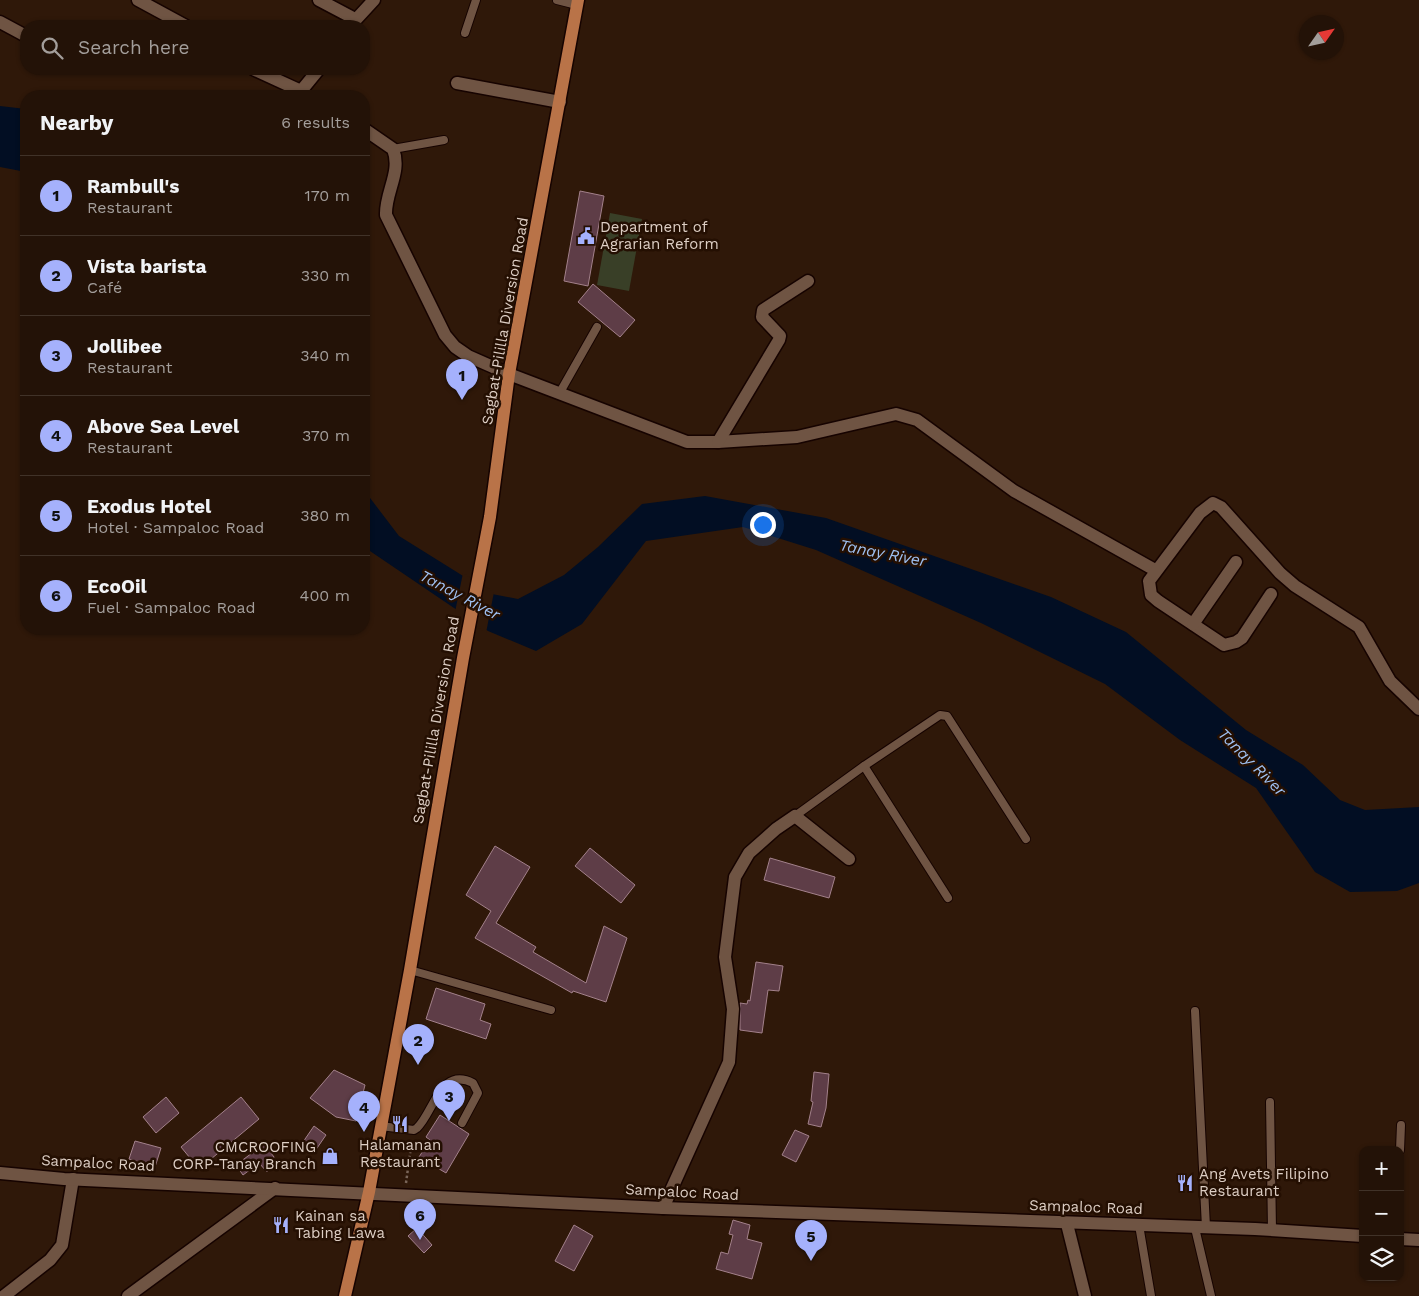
<!DOCTYPE html>
<html lang="en">
<head>
<meta charset="utf-8">
<style>
	:root { --surface:#231207; --page:#2f2015; --text:#f1f3f6; --muted:#a39e9b; --line:#403228; --accent:#a5b1fc }
	body { margin:0; font-family:"Work Sans",sans-serif; background:var(--page); color:var(--text) }
	.controls { position:absolute; right:15px; bottom:15px; display:grid; overflow:hidden; border-radius:10px; box-shadow:0 1px 4px #0004 }
	.controls button { width:45px; height:45px; display:grid; place-items:center; padding:0; border:0; border-bottom:1px solid var(--line); background:var(--surface); color:var(--text); font:25px sans-serif }
	.compass { position:absolute; left:1299px; top:15px; width:45px; height:45px; border-radius:50%; background:var(--surface); box-shadow:0 1px 4px #0004; rotate:56deg }
	.you { position:absolute; left:762px; top:524px; width:18px; height:18px; margin:-12px; border:4px solid #fff; border-radius:50%; background:#1a73e8; box-shadow:0 0 0 8px #1a73e833 }
	.badge { display:grid; place-items:center; width:32px; height:32px; border-radius:50%; background:var(--accent); color:#111; font-size:16px; font-weight:700 }
	.pin { position:absolute; translate:-50% -41px; filter:drop-shadow(0 1px 2px #0008) }
	.pin::after { content:''; position:absolute; top:26px; width:18px; height:15px; background:inherit; clip-path:polygon(0 0,100% 0,50% 100%) }
	.list { margin:0; padding:0; list-style:none }
	h2 { display:flex; justify-content:space-between; align-items:center; height:65px; margin:0; padding:0 20px; font-size:21px }
	h2 small { font-size:16px; font-weight:400; color:var(--muted) }
	.list li { display:grid; grid-template-columns:32px 1fr auto; gap:15px; align-items:center; box-sizing:border-box; height:80px; padding:0 20px; border-top:1px solid var(--line) }
	.list b { display:block; font-size:19px; white-space:nowrap }
	.list p { margin:0; font-size:16px; white-space:nowrap; color:var(--muted) }
	.list em { font-size:16px; font-style:normal; color:var(--muted) }
	.icon { flex:none; width:28px; height:28px; fill:none; stroke:currentColor; stroke-width:2; stroke-linecap:round; stroke-linejoin:round }
	.map { position:relative; flex:none; width:1419px; height:1296px; overflow:hidden }
	.search { position:absolute; background:var(--surface); box-shadow:0 1px 4px #0004; left:20px; top:20px; width:350px; height:55px; display:flex; align-items:center; gap:12px; box-sizing:border-box; padding:0 18px; border-radius:20px; color:var(--muted); font-size:19px }
	.panel { position:absolute; background:var(--surface); box-shadow:0 1px 4px #0004; left:20px; top:90px; width:350px; height:545px; border-radius:20px }
	.map>svg:first-child { display:block }
	.green { fill:#393f27 }
	.water { fill:#020e23 }
	.pier { fill:#2f1809 }
	.building { fill:#5e3d47; stroke:#a3818b }
	.lines { fill:none; stroke-linecap:round; stroke-linejoin:round }
	.service-casing { stroke:#160300; stroke-width:10 }
	.minor-casing { stroke:#160300; stroke-width:15 }
	.tertiary-casing { stroke:#160300; stroke-width:15 }
	.secondary-casing { stroke:#160300; stroke-width:15 }
	.primary-casing { stroke:#160300; stroke-width:15 }
	.path { stroke:#7a665a; stroke-width:2.5; stroke-dasharray:2.5 2.5; stroke-linecap:butt }
	.service { stroke:#6f5443; stroke-width:8 }
	.minor { stroke:#6f5443; stroke-width:12 }
	.tertiary { stroke:#6f5443; stroke-width:12 }
	.secondary { stroke:#6f5443; stroke-width:12 }
	.primary { stroke:#b97348; stroke-width:12 }
	.labels { text-anchor:middle; dominant-baseline:central; stroke-width:5; stroke-linejoin:round; paint-order:stroke }
	.poi-label { font-size:15px; fill:#ddcec4; stroke:#240f02; text-anchor:start }
	.street-label { font-size:15px; fill:#ddcec4; stroke:#240f02 }
	.water-label { font-size:16px; font-style:italic; fill:#9fc1f2; stroke:#240f02 }
</style>
</head>
<body>
<div class="map">
<svg width="1419" height="1296" viewBox="0 0 1419 1296">
	<rect width="100%" height="100%" fill="#2f1809"/>
	<path class="green" d="M610 213 642 219 629 291 597 285Z"/>
	<g class="water">
		<path d="M0 106 26 109V172L0 167Z"/>
		<path d="M364 481 367 494 399 536 492 594 518 599 564 575 598 547 642 504 705 496 826 518 1051 597 1126 632 1246 730 1303 765 1340 800 1365 810 1419 807V883L1397 891 1350 892 1315 872 1256 788 1180 740 1105 684 981 623 816 550 743 527 646 541 582 624 536 651 488 631 364 547Z"/>
	</g>
	<path class="pier" d="M463 573 494 592 486 633 455 612Z"/>
	<g class="building">
		<path d="M580 191 604 196 588 286 564 281Z"/>
		<path d="M593 284 635 320 620 337 578 302Z"/>
		<path d="M495 846 530 867 496 923 536 947 533 952 586 983 604 926 627 938 606 1002 573 991 572 993 475 938 491 911 466 895Z"/>
		<path d="M590 848 635 885 621 903 575 866Z"/>
		<path d="M770 858 835 877 829 898 764 880Z"/>
		<path d="M756 962 783 966 779 991 768 990 762 1033 740 1030V1003L747 1004 748 1000 750 1001Z"/>
		<path d="M436 988 485 1004 480 1020 491 1024 486 1039 426 1019Z"/>
		<path d="M334 1070 365 1085 356 1121 336 1117 310 1098Z"/>
		<path d="M814 1072 829 1074 826 1108 821 1127 808 1124 813 1102 811 1101Z"/>
		<path d="M166 1097 179 1113 156 1133 143 1117Z"/>
		<path d="M241 1097 259 1119 199 1169 181 1147Z"/>
		<path d="M440 1115 469 1134 446 1173 419 1157 430 1140 426 1137Z"/>
		<path d="M314 1126 326 1135 315 1151 303 1142Z"/>
		<path d="M795 1130 809 1136 796 1162 782 1155Z"/>
		<path d="M135 1141 161 1148 155 1167 129 1159Z"/>
		<path d="M264 1144 274 1157 267 1172 259 1163 243 1175 236 1165Z"/>
		<path d="M733 1220 750 1225 747 1239 762 1243 752 1279 716 1269 721 1252 728 1254 733 1235 729 1234Z"/>
		<path d="M574 1225 593 1236 574 1271 555 1261Z"/>
		<path d="M417 1228 432 1245 424 1253 408 1236Z"/>
	</g>
	<g class="lines">
		<g class="service-casing">
			<g id="service">
				<path d="M557 0 577 5"/>
				<path d="M465 33 476 0"/>
				<path d="M393 149 444 140"/>
				<path d="M559 394 597 327"/>
				<path d="M864 766 948 898"/>
				<path d="M795 816 864 766 940 715 947 716 1026 839"/>
				<path d="M410 970 551 1010"/>
				<path d="M1195 1011 1206 1227"/>
				<path d="M1270 1102 1272 1230"/>
				<path d="M380 1126 414 1130 417 1128C434 1112 440 1066 473 1083L478 1093 462 1123"/>
				<path d="M1400 1150 1401 1125"/>
				<path d="M1139 1225 1151 1296"/>
				<path d="M1195 1228 1211 1296"/>
			</g>
		</g>
		<g class="minor-casing">
			<g id="minor">
				<path d="M0 22 26 36"/>
				<path d="M457 83 560 102"/>
				<path d="M364 129 393 149C402 172 385 192 386 215L445 335 455 347 468 356 509 374 687 442H718L797 437 896 414 917 420 1014 491 1155 570"/>
				<path d="M718 442 779 340 780 336 762 317 763 310 808 281"/>
				<path d="M1271 594 1242 638 1236 642 1224 645 1158 601 1151 595 1149 581 1200 513 1213 503 1221 507 1280 573 1295 586 1359 627 1390 681 1419 709"/>
				<path d="M1193 624 1236 562"/>
				<path d="M663 1208 729 1062 733 1009 725 957 735 877 749 853 776 829 795 816 849 859"/>
				<path d="M1067 1224 1085 1296"/>
				<path d="M4 1296 50 1260 62 1245 73 1179"/>
				<path d="M128 1296 275 1188"/>
			</g>
		</g>
		<g class="tertiary-casing">
			<g id="tertiary">
				<path d="M138 0 186 26"/>
				<path d="M319 0 355 19"/>
				<path d="M350 26 374 0"/>
				<path d="M253 69 301 91 319 69"/>
			</g>
		</g>
		<g class="secondary-casing">
			<g id="secondary">
				<path d="M0 1173 64 1179 663 1208 1255 1229 1363 1236"/>
				<path d="M1400 1239 1419 1240"/>
			</g>
		</g>
		<g class="primary-casing">
			<path id="primary" d="M345 1296 369 1192 410 970 463 658 490 517 509 374 578 0"/>
		</g>
		<path class="path" d="M406 1183 412 1139"/>
		<use href="#service" class="service"/>
		<use href="#minor" class="minor"/>
		<use href="#tertiary" class="tertiary"/>
		<use href="#secondary" class="secondary"/>
		<use href="#primary" class="primary"/>
	</g>
	<defs>
		<g id="civic-bare" transform="scale(1.35)"><path d="M-.6-6.5H3V-4.5H.6V-3L4-1V1h2V6H-6V1h2V-1L-.6-3ZM-1.2 2.5V6h2.4V2.5Z" fill="#a5b1fc" stroke="#240f02" stroke-width="2.5" paint-order="stroke"/></g>
		<g id="restaurant-bare" transform="scale(1.35)"><path d="M-5-6h1v4h1v-4h1v4h1v-4h1v5L-1.5 .5V6h-2V.5L-5-1ZM5-6V6H3V1.5H1.5Q1.5-4 5-6Z" fill="#a5b1fc" stroke="#240f02" stroke-width="2.5" paint-order="stroke"/></g>
		<g id="shop-bare" transform="scale(1.35)"><path d="M-5-2.5h2.3a2.7 3.5 0 0 1 5.4 0H5L5.5 6h-11ZM-1.5-2.5h3a1.5 2.3 0 0 0-3 0Z" fill="#a5b1fc" stroke="#240f02" stroke-width="2.5" paint-order="stroke"/></g>
	</defs>
	<g fill-rule="evenodd">
		<use href="#civic-bare" x="586" y="236"/>
		<use href="#restaurant-bare" x="400" y="1124"/>
		<use href="#shop-bare" x="330" y="1156"/>
		<use href="#restaurant-bare" x="1185" y="1183"/>
		<use href="#restaurant-bare" x="281" y="1225"/>
	</g>
	<g class="labels">
		<g class="poi-label">
			<text x="600" y="227">Department of<tspan x="600" dy="17">Agrarian Reform</tspan></text>
			<text x="400" y="1145" text-anchor="middle">Halamanan<tspan x="400" dy="17">Restaurant</tspan></text>
			<text x="316" y="1147" text-anchor="end">CMCROOFING<tspan x="316" dy="17">CORP-Tanay Branch</tspan></text>
			<text x="1199" y="1174">Ang Avets Filipino<tspan x="1199" dy="17">Restaurant</tspan></text>
			<text x="295" y="1216">Kainan sa<tspan x="295" dy="17">Tabing Lawa</tspan></text>
		</g>
		<g class="street-label">
			<text transform="translate(505 321) rotate(-80)">Sagbat-Pililla Diversion Road</text>
			<text transform="translate(436 720) rotate(-80)">Sagbat-Pililla Diversion Road</text>
			<text transform="translate(98 1163) rotate(3)">Sampaloc Road</text>
			<text transform="translate(682 1192) rotate(3)">Sampaloc Road</text>
			<text transform="translate(1086 1207) rotate(2)">Sampaloc Road</text>
		</g>
		<g class="water-label">
			<text transform="translate(883 553) rotate(11)">Tanay River</text>
			<text transform="translate(460 595) rotate(28)">Tanay River</text>
			<text transform="translate(1252 762) rotate(45)">Tanay River</text>
		</g>
	</g>
</svg>
<div class="controls">
<button>+</button>
<button>−</button>
<button><svg class="icon" aria-label="layers" viewBox="0 0 24 24"><path d="M12 4l9 5-9 5-9-5zM3 14l9 5 9-5"/></svg></button>
</div>
<svg class="compass" viewBox="-18 -18 36 36"><path d="M0-13l5 13h-10z" fill="#e53935"/><path d="M0 13l5-13h-10z" fill="#a39e9b"/></svg>
<div class="you"></div>
<div class="pin badge" style="left:462px;top:400px">1</div>
<div class="pin badge" style="left:418px;top:1065px">2</div>
<div class="pin badge" style="left:449px;top:1121px">3</div>
<div class="pin badge" style="left:364px;top:1132px">4</div>
<div class="pin badge" style="left:811px;top:1261px">5</div>
<div class="pin badge" style="left:420px;top:1240px">6</div>
<div class="search"><svg class="icon" aria-label="search" viewBox="0 0 24 24"><circle cx="10" cy="10" r="6"/><path d="M15 15l6 6"/></svg>Search here</div>
<section class="panel">
<h2>Nearby<small>6 results</small></h2>
<ul class="list">
<li><span class="badge">1</span><div><b>Rambull's</b><p>Restaurant</p></div><em>170 m</em></li>
<li><span class="badge">2</span><div><b>Vista barista</b><p>Café</p></div><em>330 m</em></li>
<li><span class="badge">3</span><div><b>Jollibee</b><p>Restaurant</p></div><em>340 m</em></li>
<li><span class="badge">4</span><div><b>Above Sea Level</b><p>Restaurant</p></div><em>370 m</em></li>
<li><span class="badge">5</span><div><b>Exodus Hotel</b><p>Hotel · Sampaloc Road</p></div><em>380 m</em></li>
<li><span class="badge">6</span><div><b>EcoOil</b><p>Fuel · Sampaloc Road</p></div><em>400 m</em></li>
</ul>
</section>
</div>
</body>
</html>
